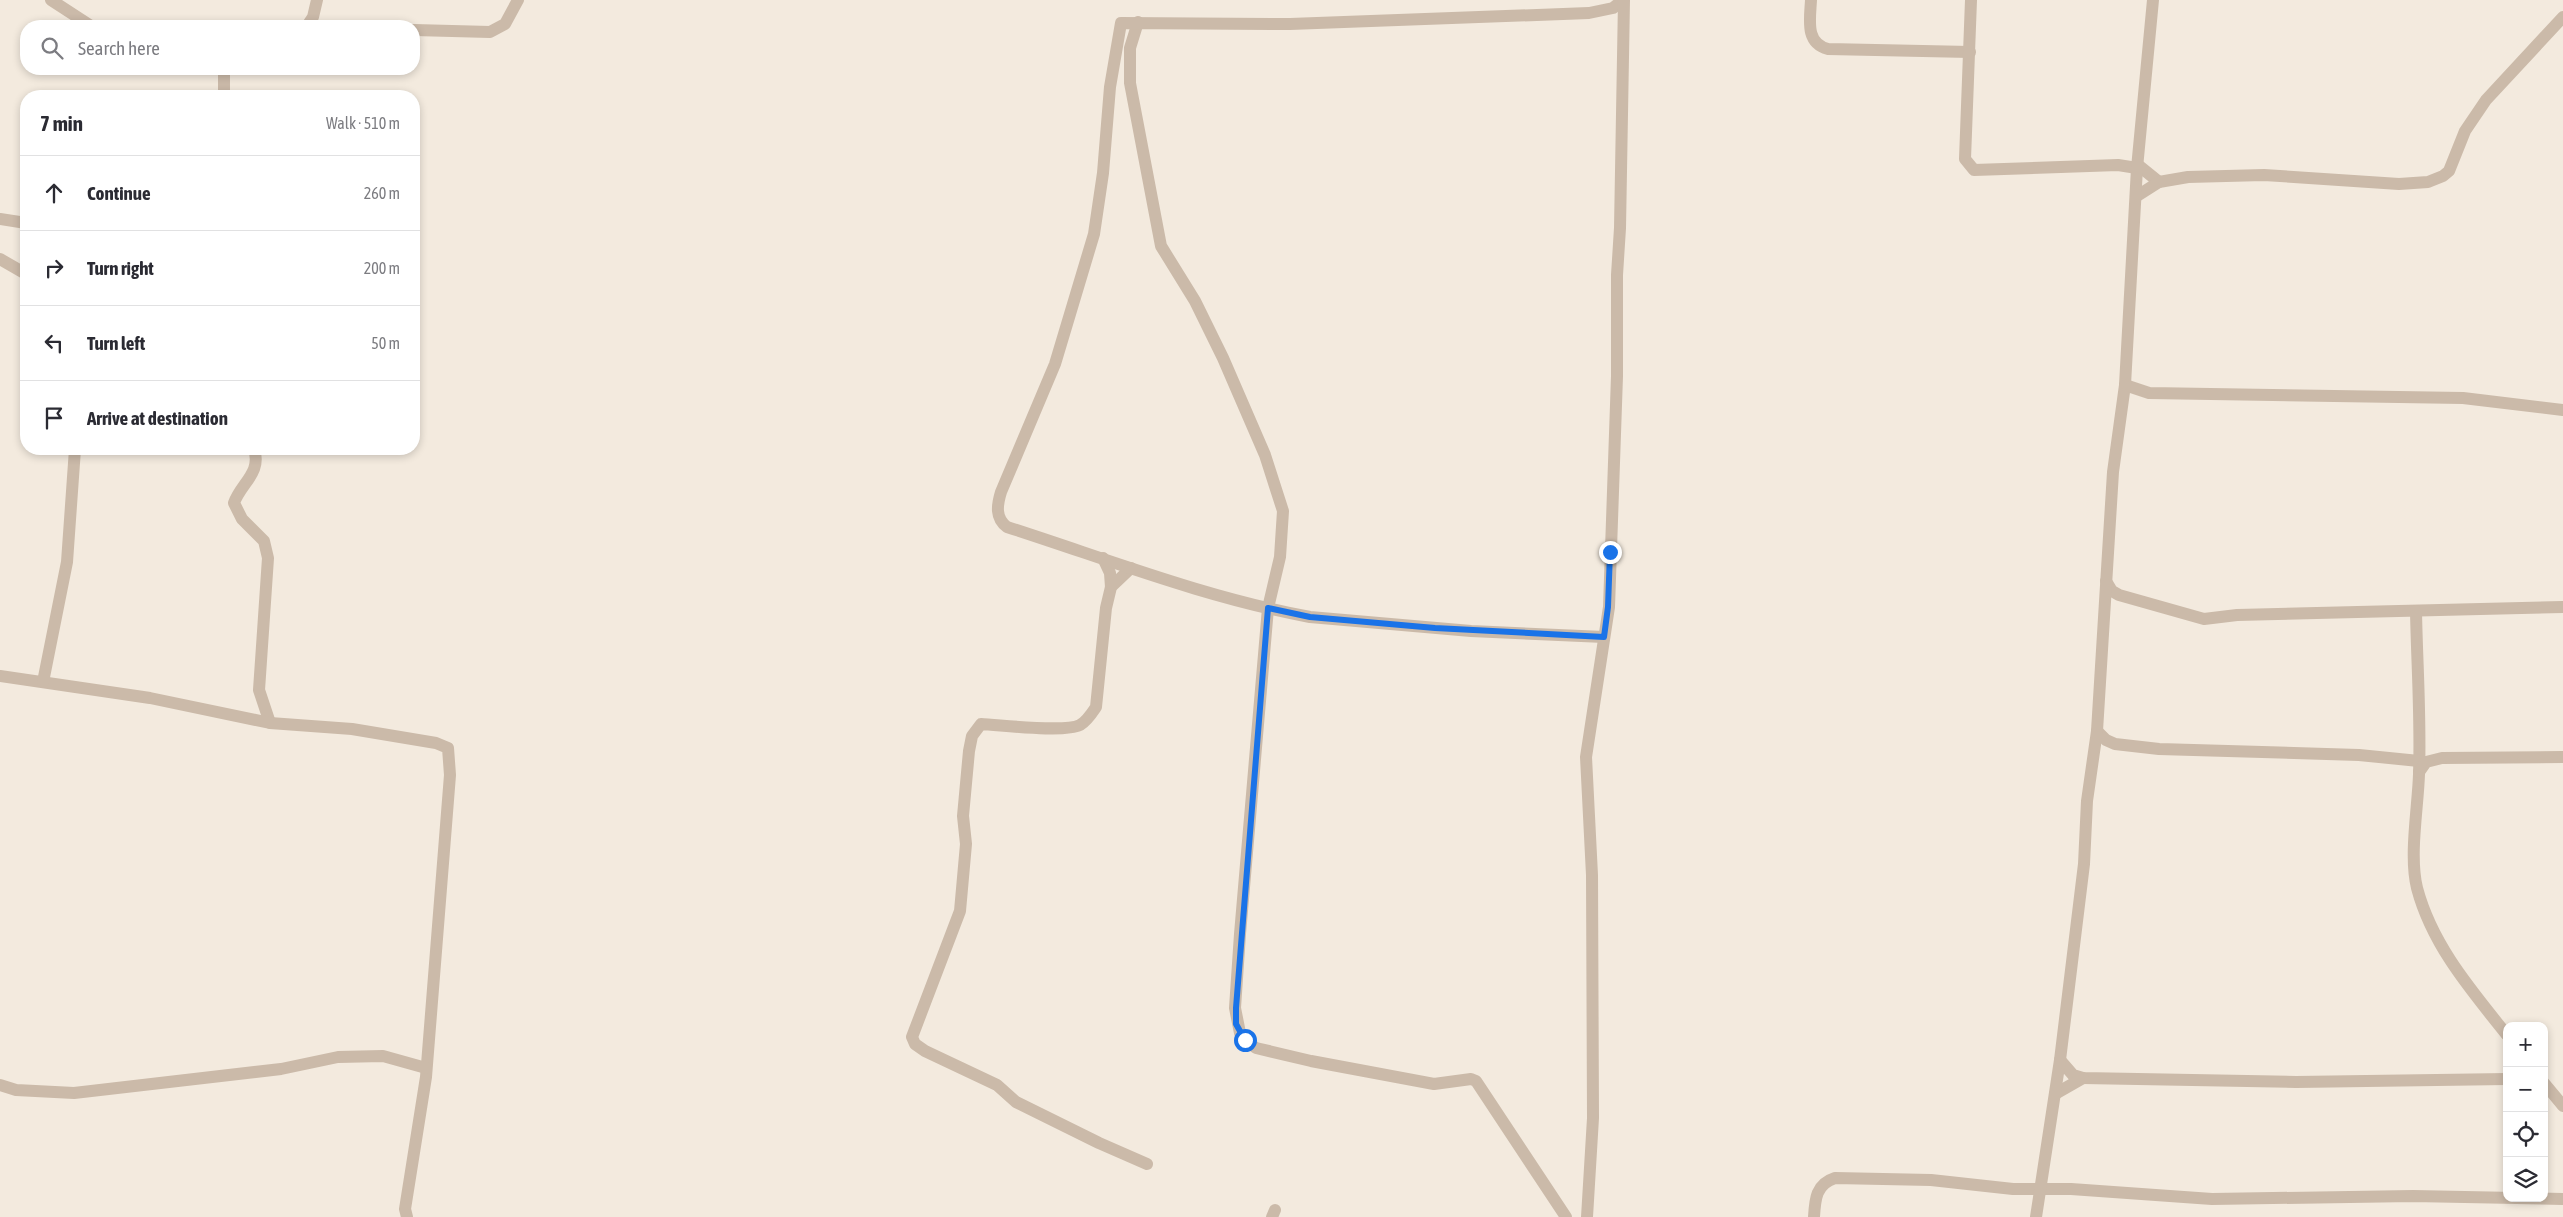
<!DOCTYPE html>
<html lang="en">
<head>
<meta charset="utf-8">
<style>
	:root { --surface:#fff; --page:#f2f2f3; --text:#2b2b33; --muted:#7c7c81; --line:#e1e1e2 }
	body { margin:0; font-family:"Asap Condensed",sans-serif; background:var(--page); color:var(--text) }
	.controls { position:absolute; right:15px; bottom:15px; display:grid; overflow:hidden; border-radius:10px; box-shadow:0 2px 8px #0003 }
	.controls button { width:45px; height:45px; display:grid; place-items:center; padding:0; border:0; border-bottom:1px solid var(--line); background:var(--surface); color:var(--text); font:25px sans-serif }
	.stop { position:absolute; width:15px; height:15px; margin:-11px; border:4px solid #1a73e8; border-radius:50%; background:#fff }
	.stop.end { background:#1a73e8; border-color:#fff; box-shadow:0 1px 5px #0008 }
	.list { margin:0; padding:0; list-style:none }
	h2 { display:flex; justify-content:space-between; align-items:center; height:65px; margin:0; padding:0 20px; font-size:21px }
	h2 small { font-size:16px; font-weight:400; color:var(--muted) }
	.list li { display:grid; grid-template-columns:32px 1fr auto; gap:15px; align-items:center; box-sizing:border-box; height:75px; padding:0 20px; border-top:1px solid var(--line) }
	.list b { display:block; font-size:19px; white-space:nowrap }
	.list em { font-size:16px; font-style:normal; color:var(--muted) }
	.icon { flex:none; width:28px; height:28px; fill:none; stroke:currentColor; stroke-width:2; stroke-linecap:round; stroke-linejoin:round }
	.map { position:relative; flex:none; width:2563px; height:1217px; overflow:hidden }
	.search { position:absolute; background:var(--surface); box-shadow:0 2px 8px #0003; left:20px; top:20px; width:400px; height:55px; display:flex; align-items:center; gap:12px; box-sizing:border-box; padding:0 18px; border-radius:20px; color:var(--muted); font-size:19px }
	.panel { position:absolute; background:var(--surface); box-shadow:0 2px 8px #0003; left:20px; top:90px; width:400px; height:365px; border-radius:20px }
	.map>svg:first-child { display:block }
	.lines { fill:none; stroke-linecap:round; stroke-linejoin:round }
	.street { stroke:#cbbaa9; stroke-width:12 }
	.route { stroke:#1a73e8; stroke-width:6 }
</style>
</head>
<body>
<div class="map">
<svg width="2563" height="1217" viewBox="0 0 2563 1217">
	<rect width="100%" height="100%" fill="#f3eade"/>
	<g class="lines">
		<g class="street">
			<path d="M51 0 91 26"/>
			<path d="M1811 0C1810 20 1805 43 1828 49L1970 52"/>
			<path d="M1971 0 1965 159 1974 170 2118 165 2137 168"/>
			<path d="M1138 22 1130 48V83L1161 246 1195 301 1223 358 1265 455 1283 511 1280 557 1268 608 1240 934 1235 1008 1240 1033 1245 1040 1256 1048 1311 1061 1434 1084 1471 1079 1476 1081 1566 1217"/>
			<path d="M307 26 313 17 317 0"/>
			<path d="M414 30 490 32 505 24 518 0"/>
			<path d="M224 96V69"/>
			<path d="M2138 165 2159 182"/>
			<path d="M2137 196 2159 182 2188 177 2264 175 2399 184 2428 182 2443 176 2449 171 2465 131 2486 100 2563 17"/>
			<path d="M0 219 26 223"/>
			<path d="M0 259 26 274"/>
			<path d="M2125 385 2149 393 2463 398 2563 410"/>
			<path d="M254 449C262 473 241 483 234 503L242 519 264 541 268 558 259 690 270 723"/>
			<path d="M1103 558 1110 573 1111 587"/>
			<path d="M1131 568 1111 587 1106 608 1096 707C1092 713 1087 721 1080 725 1064 733 1002 725 981 724L972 736 969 751 963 816 966 844 960 911 912 1037 915 1044 925 1051 997 1085 1016 1102 1099 1143 1147 1164"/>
			<path d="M2106 581 2112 591 2119 595 2204 619 2237 615 2563 607"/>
			<path d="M2416 611C2417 665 2421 720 2419 774 2418 808 2409 855 2417 888 2432 945 2471 990 2507 1035"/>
			<path d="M1604 637 1471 631 1310 617C1206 598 1107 559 1007 527 995 518 997 505 1001 492L1055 364 1094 234 1103 173 1110 87 1121 23 1290 24 1589 13 1613 8 1623 0"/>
			<path d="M0 676 150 698 270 723 352 729 436 743 448 748 450 775 426 1077 405 1209 407 1217"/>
			<path d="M43 682 67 562 75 449"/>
			<path d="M2097 731 2106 740 2115 744 2159 749 2359 755 2419 761"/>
			<path d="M2419 772 2426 762 2442 758 2563 757"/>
			<path d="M2060 1060 2073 1075 2083 1078 2296 1082 2507 1079"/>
			<path d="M2544 1083 2563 1106"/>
			<path d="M0 1085 16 1090 74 1093 281 1069 338 1057 383 1056 426 1068"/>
			<path d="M2055 1094 2083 1078"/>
			<path d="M1272 1217 1275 1210"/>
			<path d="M1587 1217 1593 1118 1592 875 1586 757 1609 607 1617 376V275L1620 228 1624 0"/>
			<path d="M1814 1217C1815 1199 1816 1184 1835 1178L1931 1180 2013 1189H2071L2212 1199 2413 1196 2563 1199"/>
			<path d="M2036 1217 2060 1060 2084 864 2087 801 2097 731 2113 472 2125 385 2137 168 2153 0"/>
		</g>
	</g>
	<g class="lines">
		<path class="route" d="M1245 1040 1236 1024V1008L1268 608 1310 617 1435 628 1604 637 1608 607 1610 552"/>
	</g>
</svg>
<div class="controls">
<button>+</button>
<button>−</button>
<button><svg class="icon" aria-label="locate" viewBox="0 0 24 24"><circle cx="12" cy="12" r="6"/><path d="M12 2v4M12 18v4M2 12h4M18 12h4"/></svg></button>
<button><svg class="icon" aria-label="layers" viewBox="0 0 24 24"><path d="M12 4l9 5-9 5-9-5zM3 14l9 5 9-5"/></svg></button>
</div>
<div class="stop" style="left:1245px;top:1040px"></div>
<div class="stop end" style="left:1610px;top:552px"></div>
<div class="search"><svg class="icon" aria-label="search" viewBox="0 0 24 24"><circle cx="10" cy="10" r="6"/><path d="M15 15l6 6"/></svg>Search here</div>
<section class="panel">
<h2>7 min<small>Walk · 510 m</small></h2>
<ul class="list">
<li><svg class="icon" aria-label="ahead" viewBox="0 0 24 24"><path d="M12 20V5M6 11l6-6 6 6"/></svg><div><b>Continue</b></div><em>260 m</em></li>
<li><svg class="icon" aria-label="right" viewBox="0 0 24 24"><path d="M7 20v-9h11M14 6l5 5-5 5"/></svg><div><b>Turn right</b></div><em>200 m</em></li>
<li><svg class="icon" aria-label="left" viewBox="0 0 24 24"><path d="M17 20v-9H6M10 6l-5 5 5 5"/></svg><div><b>Turn left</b></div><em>50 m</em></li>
<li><svg class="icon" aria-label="arrive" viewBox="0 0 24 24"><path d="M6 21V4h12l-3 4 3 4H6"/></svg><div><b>Arrive at destination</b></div></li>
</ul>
</section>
</div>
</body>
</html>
